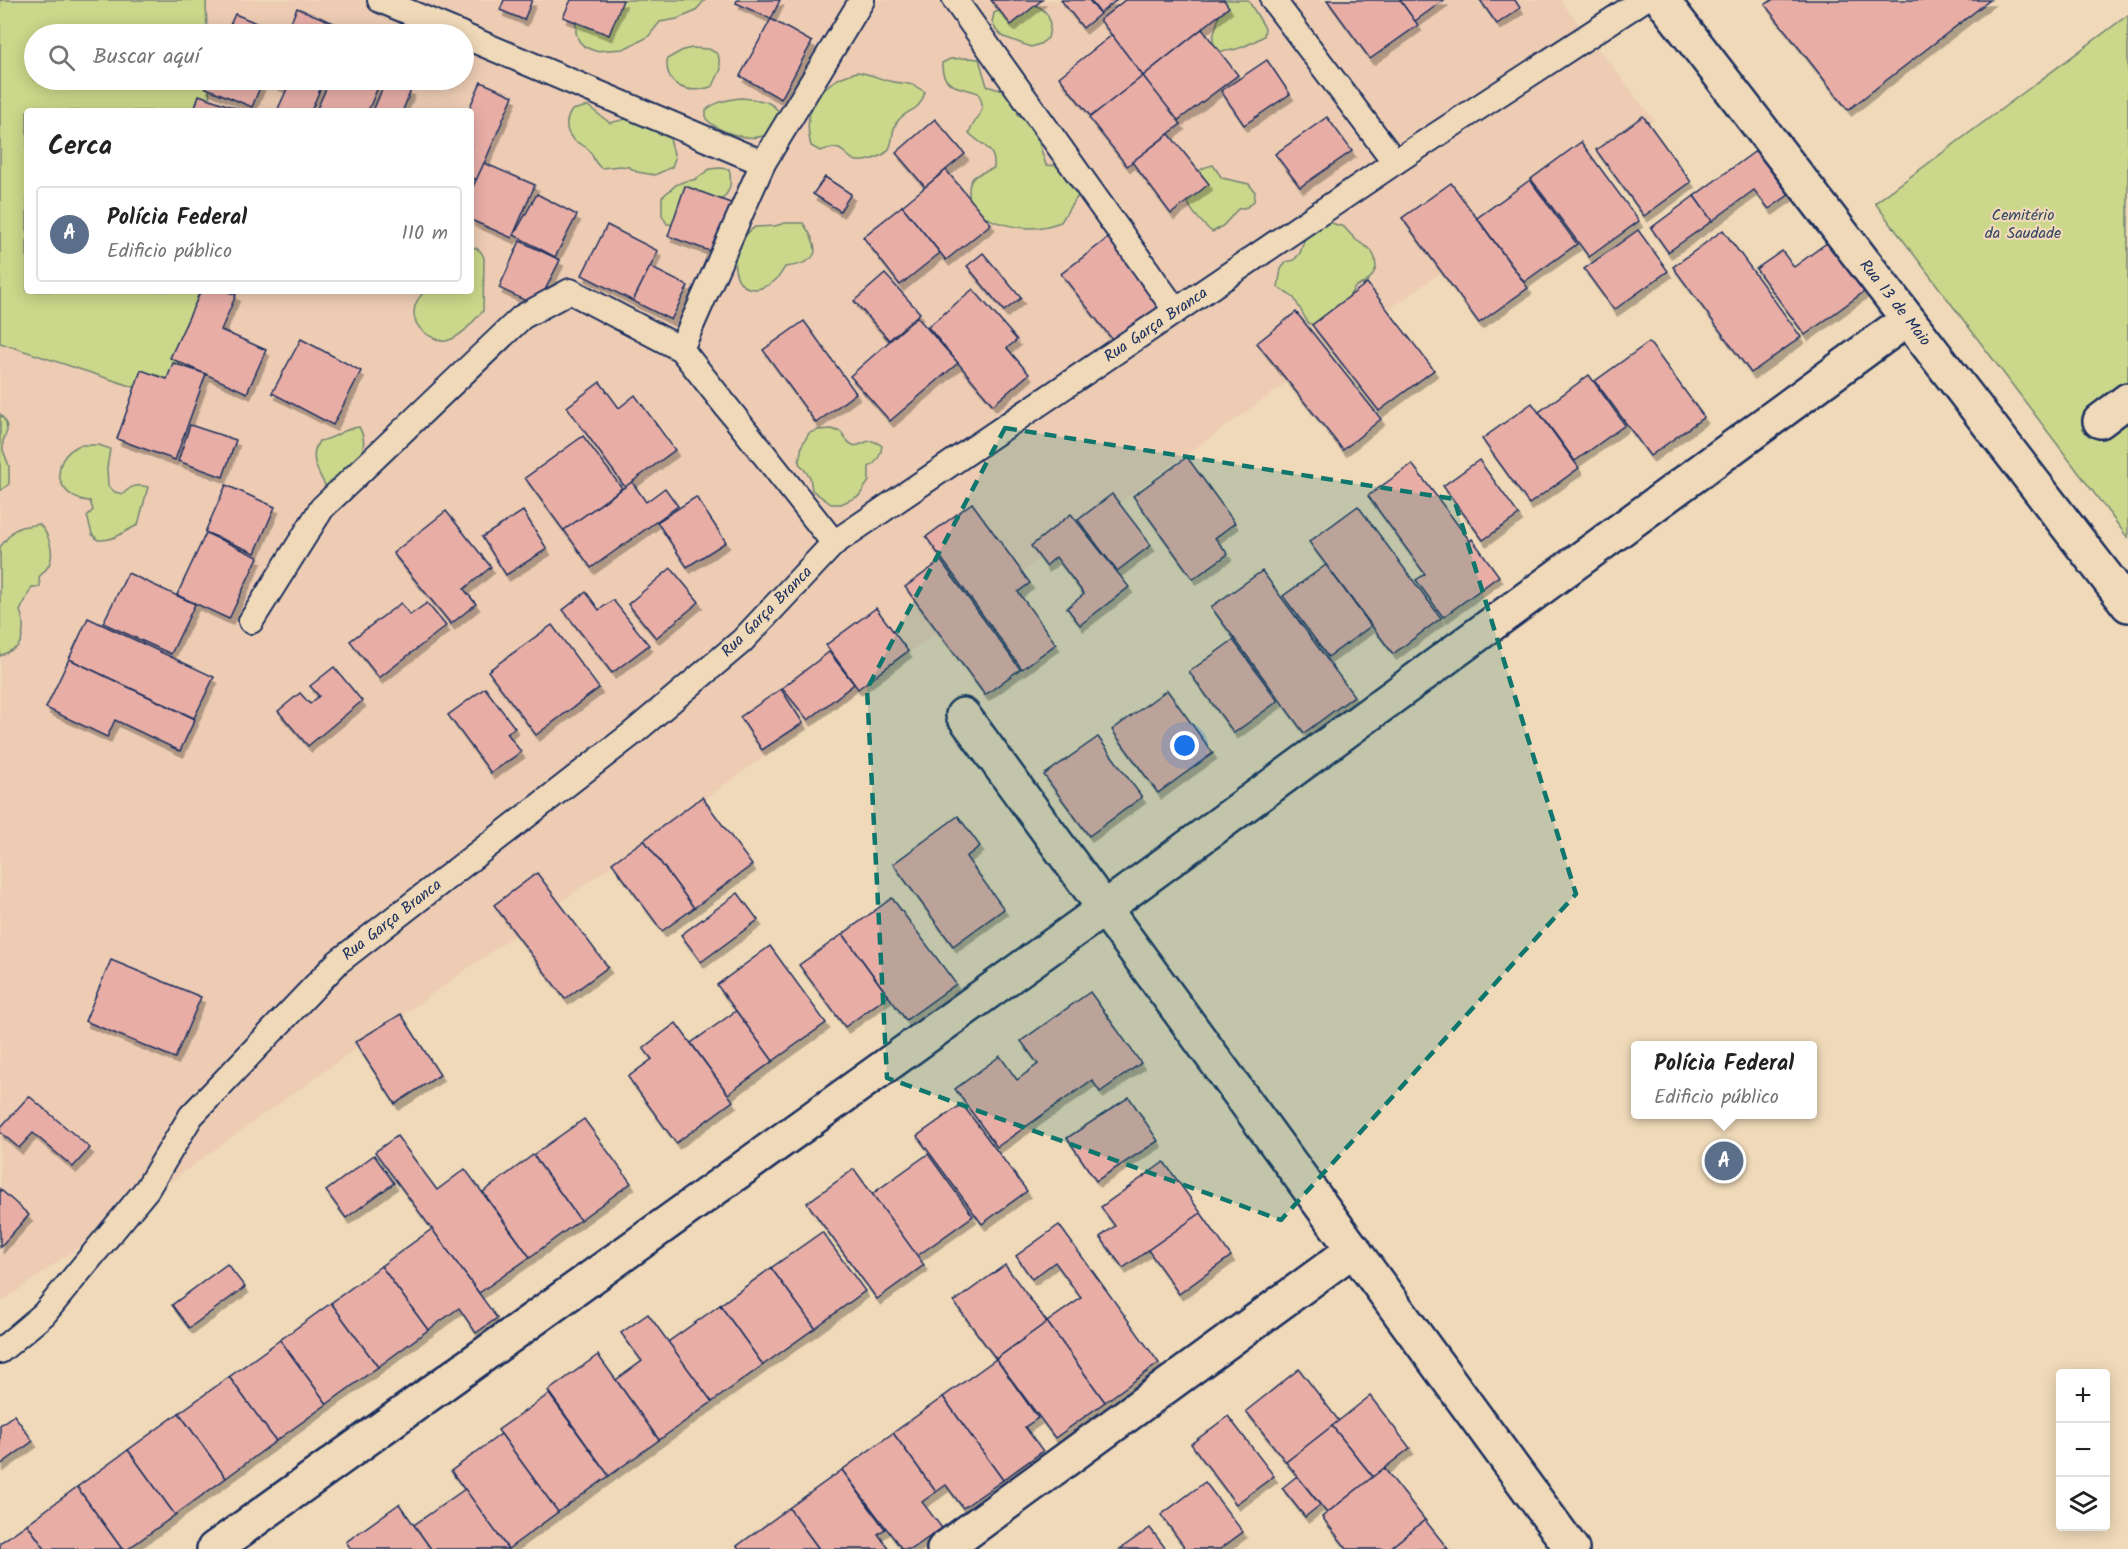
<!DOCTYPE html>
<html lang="es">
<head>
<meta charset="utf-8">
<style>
	:root { --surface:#fff; --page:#f2f2f2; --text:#222; --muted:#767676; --line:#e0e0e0; --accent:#1b2f5e }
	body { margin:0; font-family:Kalam,sans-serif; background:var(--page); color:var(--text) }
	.controls { position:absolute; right:18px; bottom:18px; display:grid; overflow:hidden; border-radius:6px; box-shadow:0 3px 15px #0003 }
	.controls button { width:54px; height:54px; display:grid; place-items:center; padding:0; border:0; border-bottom:2px solid var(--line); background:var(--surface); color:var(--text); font:30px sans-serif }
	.you { position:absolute; left:1185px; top:746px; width:21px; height:21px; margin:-15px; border:4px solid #fff; border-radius:50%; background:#1a73e8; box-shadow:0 0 0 9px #1a73e833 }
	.badge { display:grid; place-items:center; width:39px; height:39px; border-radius:50%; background:var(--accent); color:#fff; font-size:20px; font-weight:700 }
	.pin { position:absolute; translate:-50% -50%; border:3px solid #fff; box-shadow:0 2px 6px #0006 }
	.popup { position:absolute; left:1631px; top:1041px; width:186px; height:78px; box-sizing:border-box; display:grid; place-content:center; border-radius:6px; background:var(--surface); filter:drop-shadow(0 2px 4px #0005); font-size:20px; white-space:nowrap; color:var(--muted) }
	.popup b { font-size:22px; color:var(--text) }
	.popup::after { content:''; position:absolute; left:50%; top:100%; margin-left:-12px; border:12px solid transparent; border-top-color:var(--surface) }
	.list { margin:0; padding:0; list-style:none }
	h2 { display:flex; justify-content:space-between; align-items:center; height:78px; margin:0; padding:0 24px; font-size:26px }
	h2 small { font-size:20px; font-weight:400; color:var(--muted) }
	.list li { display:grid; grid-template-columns:39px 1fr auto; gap:18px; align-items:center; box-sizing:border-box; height:96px; margin:0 12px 12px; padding:0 12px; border:2px solid var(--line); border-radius:6px }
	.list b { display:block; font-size:22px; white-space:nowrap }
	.list p { margin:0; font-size:20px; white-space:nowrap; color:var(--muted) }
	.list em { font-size:20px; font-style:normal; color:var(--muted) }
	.icon { flex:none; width:33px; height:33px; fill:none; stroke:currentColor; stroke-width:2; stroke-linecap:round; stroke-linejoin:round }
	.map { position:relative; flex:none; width:2128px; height:1549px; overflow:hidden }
	.search { position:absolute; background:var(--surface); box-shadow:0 3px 15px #0003; left:24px; top:24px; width:450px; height:66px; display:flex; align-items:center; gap:15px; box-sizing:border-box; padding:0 21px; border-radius:33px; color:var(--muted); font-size:22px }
	.panel { position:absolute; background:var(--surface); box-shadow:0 3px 15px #0003; left:24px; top:108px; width:450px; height:186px; border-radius:6px }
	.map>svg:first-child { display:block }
	.built { fill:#edccb3; fill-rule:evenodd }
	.green { fill:#cbd78a; stroke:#738374; stroke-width:1.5 }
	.building { fill:#e8aea6; stroke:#1b2f5e; stroke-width:1.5; filter:url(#shadow) }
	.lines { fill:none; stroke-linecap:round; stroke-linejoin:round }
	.service-casing { stroke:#1b2f5e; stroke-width:28 }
	.pedestrian-casing { stroke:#1b2f5e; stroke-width:38 }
	.minor-casing { stroke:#1b2f5e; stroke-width:38 }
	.service { stroke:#efd9b8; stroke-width:24 }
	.pedestrian { stroke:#efd9b8; stroke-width:33 }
	.minor { stroke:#efd9b8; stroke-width:33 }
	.marked { fill:#0f766e; fill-opacity:0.2; stroke:#0f766e; stroke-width:4.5; stroke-dasharray:12 8; stroke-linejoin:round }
	.labels { text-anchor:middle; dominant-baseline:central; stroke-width:4.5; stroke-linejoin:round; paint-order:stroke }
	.park-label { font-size:16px; fill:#354865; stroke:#efd9b8 }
	.street-label { font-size:16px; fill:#1b2f5e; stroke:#efd9b8 }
</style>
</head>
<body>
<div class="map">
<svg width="2128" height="1549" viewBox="0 0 2128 1549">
	<defs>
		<filter id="shadow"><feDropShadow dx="3.5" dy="6" stdDeviation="0" flood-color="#0004"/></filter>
	</defs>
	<rect width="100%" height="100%" fill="#efd9b8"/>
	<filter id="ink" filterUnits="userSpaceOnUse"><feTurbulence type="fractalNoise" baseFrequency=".0167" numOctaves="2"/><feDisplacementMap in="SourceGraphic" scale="12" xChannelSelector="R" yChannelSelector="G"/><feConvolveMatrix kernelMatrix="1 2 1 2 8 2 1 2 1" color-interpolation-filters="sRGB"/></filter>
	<g filter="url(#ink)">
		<path class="built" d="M0 0H1560L1654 120 0 1303ZM34 34H464V80H34ZM27 111H471V291H27Z"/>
		<g class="green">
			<path d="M0 0H206L207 34H34V80H209L210 111H27V291H198L182 403 0 343Z"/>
			<path d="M610 0H705L694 12 677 19 660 22 648 37 640 41 623 49 595 51 585 47 579 41 576 33V23L582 16Z"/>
			<path d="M1210 0H1248L1265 28 1264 36C1250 44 1236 52 1220 51L1213 43C1212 23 1228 18 1210 0Z"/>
			<path d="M1030 3C1049 9 1053 20 1048 38L1040 44 1031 47 1004 37 996 30 992 22 994 13 1011 5Z"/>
			<path d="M2128 15V538L1875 203Z"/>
			<path d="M692 48 709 49 718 54 721 69 713 86C689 95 665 88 667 59L683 50Z"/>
			<path d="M968 58 979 59 987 86 996 89 1011 90 1017 97 1018 115 1041 131 1038 140 1046 165 1075 167 1081 192 1070 207 1061 222C1055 224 1049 226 1043 227 1019 231 968 222 969 191 969 185 971 178 977 175 982 172 988 171 994 168 996 148 982 146 969 133 975 116 989 113 978 93 960 86 941 89 942 63L950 59Z"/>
			<path d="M857 72C868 73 878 78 889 81 907 85 907 80 925 92 918 115 908 107 897 122 891 130 894 140 889 149 884 157 863 164 854 160 849 158 844 151 839 149 832 147 826 149 820 151L811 146C801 109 820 81 857 72Z"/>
			<path d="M741 98C757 100 772 99 780 114 778 119 776 128 772 131 755 146 719 132 706 119V110C717 101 727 100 741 98Z"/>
			<path d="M588 106 610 123 637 116 667 127 675 158 672 167 655 175 637 172 629 167 620 166 601 168C591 160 595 156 588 149 584 145 579 144 575 141 564 132 565 120 572 110Z"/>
			<path d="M1213 165 1222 178 1249 184 1255 192 1254 201 1247 207 1238 209C1229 218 1225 227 1212 232 1204 225 1195 216 1190 207 1179 188 1195 168 1213 165Z"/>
			<path d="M719 168 729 169C736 196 718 204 697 214 686 220 680 226 667 224L662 215V197L676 185 685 181 694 180 710 169Z"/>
			<path d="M1328 222 1344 227 1356 240 1371 250 1375 258 1376 268 1372 276 1365 283 1356 286 1340 310 1316 326 1308 323 1294 298 1278 287 1281 269 1286 262 1294 260 1300 253 1306 235Z"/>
			<path d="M785 223H803C822 250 820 263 785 267 782 272 778 279 773 282 733 309 720 250 755 227L775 226Z"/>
			<path d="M471 247C479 248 481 251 484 258L483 311C472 322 461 338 446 341 440 342 437 339 432 337 411 327 408 307 425 291H471Z"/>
			<path d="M0 414 6 422 7 431 3 441V450L9 466V484L0 491Z"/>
			<path d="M359 427C375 454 346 472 328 491 320 474 307 459 319 441 334 440 343 428 359 427Z"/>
			<path d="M831 429 841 432C860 463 861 429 882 446 881 454 877 463 869 467V481L859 496 841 504H831L812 490 810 477 799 463 802 445 809 433 818 430Z"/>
			<path d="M80 445H99L110 449 107 468 108 486 115 492 123 494C131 486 136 484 148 487L138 525C124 531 115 541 98 540L92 534 87 516 93 510 90 501C57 500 46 460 80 445Z"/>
			<path d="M39 524C49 533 55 553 49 565 46 570 42 574 39 577L40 587H32L20 611C24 620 25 637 18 646 14 650 5 653 0 656V547L13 531 21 527Z"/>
		</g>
		<g class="building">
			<path d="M504 0H532L524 20 500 10Z"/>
			<path d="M571 0H623L609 35 563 17Z"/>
			<path d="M737 0H780L771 19 736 3Z"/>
			<path d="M991 0H1042L1011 25Z"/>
			<path d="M1061 0H1089L1100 14 1083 28Z"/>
			<path d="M1090 0H1117L1100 13Z"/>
			<path d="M1125 0H1224L1229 7 1143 76 1100 20Z"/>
			<path d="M1327 0H1400L1418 25 1370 59Z"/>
			<path d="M1400 0H1444L1415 21Z"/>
			<path d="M1480 0H1515L1520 8 1497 24Z"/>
			<path d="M1772 0H1990L1848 110 1765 5Z"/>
			<path d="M297 8 346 28 343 34H286Z"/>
			<path d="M235 14 282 34H226Z"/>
			<path d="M771 19 812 42 781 99 740 76Z"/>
			<path d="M1202 29 1238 75 1177 121 1143 76Z"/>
			<path d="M1112 35 1143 76 1091 117 1059 77Z"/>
			<path d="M1267 60 1290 94 1244 125 1221 91Z"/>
			<path d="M1143 76 1181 124 1127 166 1089 118Z"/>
			<path d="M207 80H263L252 107 204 87Z"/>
			<path d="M266 80H324L311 111H277L287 89Z"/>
			<path d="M330 80H381L368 111H316Z"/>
			<path d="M386 80 411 90 403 110 405 111H373Z"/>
			<path d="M481 82 513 96 477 180 471 177V111H468Z"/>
			<path d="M199 95 244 111H194Z"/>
			<path d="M1643 116 1691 182 1644 216 1596 150Z"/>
			<path d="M1327 117 1352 151 1300 187 1275 154Z"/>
			<path d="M935 119 965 154 925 187 896 153Z"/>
			<path d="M1169 134 1209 184 1171 214 1132 162Z"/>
			<path d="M1581 142 1639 221 1589 257 1531 179Z"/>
			<path d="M1757 150 1790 194 1769 209 1754 190 1712 221 1694 196Z"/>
			<path d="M484 163 535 185 512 238 471 220V191Z"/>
			<path d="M946 170 991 224 946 260 902 206Z"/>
			<path d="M825 177 851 194 840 211 813 194Z"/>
			<path d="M1530 180 1577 244 1524 282 1477 218Z"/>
			<path d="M1451 183 1528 288 1479 323 1402 218Z"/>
			<path d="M685 186 736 205 718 254 668 236Z"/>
			<path d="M537 194 577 215 555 257 514 235Z"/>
			<path d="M1694 196 1712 221 1668 252 1651 228Z"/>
			<path d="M902 206 940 253 900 285 863 237Z"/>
			<path d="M607 225 658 251 633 301 582 275Z"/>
			<path d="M1638 230 1668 271 1614 310 1584 269Z"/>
			<path d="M1723 230 1801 337 1751 373 1673 267Z"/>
			<path d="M1108 238 1161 307 1115 343 1061 274Z"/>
			<path d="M520 241 560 260 537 306 499 288Z"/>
			<path d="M1828 242 1865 291 1805 335 1756 269 1782 251 1794 267Z"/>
			<path d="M983 253 1021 298 1004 311 967 266Z"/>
			<path d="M650 267 688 286 671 320 633 301Z"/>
			<path d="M885 274 920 313 889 340 854 301Z"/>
			<path d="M1367 283 1434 370 1379 411 1312 325Z"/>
			<path d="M973 289 1017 340 1007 348 1029 374 993 405 928 327Z"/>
			<path d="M201 291H226L236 295 221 330 266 350 247 393 170 358Z"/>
			<path d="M1296 312 1381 419 1343 450 1257 343Z"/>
			<path d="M917 317 958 363 890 421 850 376Z"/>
			<path d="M804 321 856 393 816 423 763 350Z"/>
			<path d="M301 339 361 371 333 425 272 393Z"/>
			<path d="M1649 342 1704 417 1650 456 1595 381Z"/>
			<path d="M173 363 206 374 175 460 117 439 141 370 167 379Z"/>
			<path d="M1589 375 1625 425 1575 461 1539 412Z"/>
			<path d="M600 382 619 408 635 395 675 450 625 487 567 407Z"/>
			<path d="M1532 403 1579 468 1529 504 1482 439Z"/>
			<path d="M190 425 236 440 223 477 178 461Z"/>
			<path d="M583 436 622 488 564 531 525 478Z"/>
			<path d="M1187 457 1235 523 1215 538 1228 554 1193 579 1133 496Z"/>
			<path d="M1479 460 1519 515 1483 540 1443 486Z"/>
			<path d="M1412 464 1470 541 1472 539 1499 576 1443 617 1416 580 1425 574 1368 496Z"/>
			<path d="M632 482 646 502 665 488 678 506 591 568 564 530Z"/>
			<path d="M226 485 275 507 255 553 205 532Z"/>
			<path d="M1112 494 1151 545 1117 571 1078 520Z"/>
			<path d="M696 497 726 542 687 567 657 522Z"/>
			<path d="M972 503 1030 583 1018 592 1056 644 1022 669 926 537Z"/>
			<path d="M1358 506 1441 618 1393 654 1309 542Z"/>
			<path d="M446 511 491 567 464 589 476 604 451 624 393 553Z"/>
			<path d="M523 511 547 549 506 575 482 537Z"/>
			<path d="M1071 514 1129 587 1080 625 1067 608 1084 594 1056 557 1046 566 1031 546Z"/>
			<path d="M206 533 258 557 229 619 177 595Z"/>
			<path d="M941 561 1020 669 985 695 905 587Z"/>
			<path d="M1326 565 1371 626 1328 657 1283 596Z"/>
			<path d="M671 568 699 602 656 638 628 604Z"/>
			<path d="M1262 571 1354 696 1304 733 1211 607Z"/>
			<path d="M128 573 195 604 171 654 103 623Z"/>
			<path d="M586 592 599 610 613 600 649 645 612 673 563 610Z"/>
			<path d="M401 603 410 615 427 603 446 626 379 678 350 641Z"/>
			<path d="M876 608 908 651 858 689 826 645Z"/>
			<path d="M88 618 214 677 194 718 69 659Z"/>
			<path d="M552 625 599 688 536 735 488 671Z"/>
			<path d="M1233 640 1278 701 1234 733 1189 672Z"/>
			<path d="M829 652 854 684 808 720 782 688Z"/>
			<path d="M69 659 195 719 180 751 115 720 107 737 46 708Z"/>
			<path d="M334 667 362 701 308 746 278 711 300 693 310 704 319 696 310 686Z"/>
			<path d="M485 688 515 728 507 733 521 752 491 773 448 715Z"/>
			<path d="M781 689 803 723 762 750 740 717Z"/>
			<path d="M1167 690 1213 753 1158 793 1112 730Z"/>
			<path d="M1098 737 1142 797 1089 836 1044 775Z"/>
			<path d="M702 797 752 865 694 908 644 840Z"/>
			<path d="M958 816 980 846 966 857 1004 909 953 946 893 864Z"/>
			<path d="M644 840 694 908 662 931 612 863Z"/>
			<path d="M537 873 608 967 565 999 494 905Z"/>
			<path d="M738 893 758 920 701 962 681 935Z"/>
			<path d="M892 898 956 984 906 1020 843 934Z"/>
			<path d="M843 934 888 996 845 1027 799 965Z"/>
			<path d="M770 946 826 1023 773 1061 717 985Z"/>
			<path d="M111 960 201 997 175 1058 85 1021Z"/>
			<path d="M1090 992 1141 1063 1100 1092 1092 1080 997 1147 955 1089 1000 1056 1017 1080 1038 1064 1021 1041Z"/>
			<path d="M736 1011 773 1061 728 1094 691 1043Z"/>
			<path d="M401 1014 440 1075 395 1104 355 1042Z"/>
			<path d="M676 1023 733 1101 676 1143 628 1077 652 1059 643 1048Z"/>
			<path d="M29 1096 90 1148 73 1167 33 1133 19 1148 0 1132V1128Z"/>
			<path d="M1129 1097 1158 1141 1096 1181 1067 1138Z"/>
			<path d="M962 1104 1027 1191 982 1224 917 1136Z"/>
			<path d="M584 1119 631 1183 580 1220 533 1155Z"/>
			<path d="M397 1136 437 1190 465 1169 530 1257 479 1293 375 1152Z"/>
			<path d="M928 1154 973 1216 917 1256 872 1194Z"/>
			<path d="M374 1155 394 1183 346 1218 326 1191Z"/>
			<path d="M533 1155 580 1220 530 1257 483 1192Z"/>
			<path d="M1164 1162 1201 1213 1123 1268 1100 1237 1115 1226 1101 1207Z"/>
			<path d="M854 1169 924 1265 877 1299 807 1203Z"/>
			<path d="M0 1189 29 1215 0 1247Z"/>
			<path d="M1201 1213 1231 1256 1179 1294 1148 1250Z"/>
			<path d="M1059 1225 1159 1363 1105 1402 1047 1322 1081 1298 1055 1262 1032 1279 1016 1256Z"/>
			<path d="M432 1229 497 1318 476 1333 459 1308 428 1330 381 1266Z"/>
			<path d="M822 1232 865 1291 815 1328 771 1268Z"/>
			<path d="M227 1264 245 1287 189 1328 172 1305Z"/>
			<path d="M1005 1265 1047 1322 996 1359 954 1302Z"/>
			<path d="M381 1266 428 1330 378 1367 331 1303Z"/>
			<path d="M771 1268 815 1328 763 1365 720 1305Z"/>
			<path d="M331 1303 378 1367 327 1404 280 1340Z"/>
			<path d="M720 1305 763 1365 712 1402 668 1342Z"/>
			<path d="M648 1314 712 1402 659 1440 616 1380 642 1361 621 1333Z"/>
			<path d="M1047 1322 1105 1402 1055 1438 996 1359Z"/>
			<path d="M280 1340 327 1404 276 1441 229 1377Z"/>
			<path d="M598 1355 659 1440 609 1476 548 1391Z"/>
			<path d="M996 1359 1038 1418 1025 1427 1043 1451 1003 1480 943 1397Z"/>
			<path d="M1299 1369 1339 1421 1286 1462 1246 1411Z"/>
			<path d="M229 1377 276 1441 226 1478 179 1413Z"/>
			<path d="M549 1394 609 1476 558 1512 498 1430Z"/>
			<path d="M1370 1396 1410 1448 1373 1477 1332 1426Z"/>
			<path d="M943 1397 1003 1480 963 1508 946 1485 936 1492 893 1433Z"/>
			<path d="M179 1413 226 1478 175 1515 128 1450Z"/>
			<path d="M14 1415 33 1441 0 1465V1425Z"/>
			<path d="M1228 1416 1274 1476 1236 1504 1191 1444Z"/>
			<path d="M1332 1426 1373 1477 1327 1513 1286 1462Z"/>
			<path d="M893 1433 936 1492 922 1502 942 1528 912 1549H902L842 1470Z"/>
			<path d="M501 1434 558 1512 508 1549 451 1471Z"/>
			<path d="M128 1450 175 1515 128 1549H122L77 1487Z"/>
			<path d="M1384 1468 1425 1520 1389 1549H1347L1322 1517Z"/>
			<path d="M842 1470 885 1529 878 1534 889 1549H819L789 1508Z"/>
			<path d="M1297 1476 1320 1505 1305 1517 1282 1488Z"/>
			<path d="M1205 1482 1243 1532 1220 1549H1186L1161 1515Z"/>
			<path d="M77 1487 122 1549H45L27 1524Z"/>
			<path d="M465 1489 508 1549H431L414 1525Z"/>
			<path d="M399 1504 431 1549H351L346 1542Z"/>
			<path d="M789 1508 819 1549H739L737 1546Z"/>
			<path d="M1425 1520 1448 1549H1389Z"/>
			<path d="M27 1524 45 1549H0V1543Z"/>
			<path d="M1150 1528 1166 1549H1120Z"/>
		</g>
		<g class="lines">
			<g class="service-casing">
				<g id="service">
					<path d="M380 0 461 34"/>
					<path d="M955 0 1176 311"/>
					<path d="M1273 0 1395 162"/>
					<path d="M464 36 763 163"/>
					<path d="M834 543 681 349 763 163 862 0"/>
					<path d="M251 621 322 508 522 317 570 291 681 349"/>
					<path d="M0 1351 44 1314 147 1189 191 1116 338 962 633 733 742 641 834 543 1395 162 1643 0"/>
				</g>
			</g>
			<g class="pedestrian-casing">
				<path id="pedestrian" d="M2100 421 2128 400"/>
			</g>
			<g class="minor-casing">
				<g id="minor">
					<path d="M1662 0 2128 605"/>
					<path d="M963 715 1572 1549"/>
					<path d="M214 1549 1105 908 1890 332"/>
					<path d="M944 1549 1354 1249"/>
				</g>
			</g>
			<use href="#service" class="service"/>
			<use href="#pedestrian" class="pedestrian"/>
			<use href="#minor" class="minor"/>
		</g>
	</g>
	<path class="marked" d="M1005 428 1454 499 1576 894 1281 1220 887 1078 867 689Z"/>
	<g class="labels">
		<g class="park-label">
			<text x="2023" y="215">Cemitério<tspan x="2023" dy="18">da Saudade</tspan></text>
		</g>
		<g class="street-label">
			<text transform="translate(1895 303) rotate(52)">Rua 13 de Maio</text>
			<text transform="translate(1156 325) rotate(-34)">Rua Garça Branca</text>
			<text transform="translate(767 612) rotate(-45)">Rua Garça Branca</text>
			<text transform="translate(392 920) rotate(-38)">Rua Garça Branca</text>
		</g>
	</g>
</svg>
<div class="controls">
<button>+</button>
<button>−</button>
<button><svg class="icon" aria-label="layers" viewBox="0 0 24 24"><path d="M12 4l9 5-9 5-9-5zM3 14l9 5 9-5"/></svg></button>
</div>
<div class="you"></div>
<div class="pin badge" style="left:1724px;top:1161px;background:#5c6f8a">A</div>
<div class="popup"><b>Polícia Federal</b>Edificio público</div>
<div class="search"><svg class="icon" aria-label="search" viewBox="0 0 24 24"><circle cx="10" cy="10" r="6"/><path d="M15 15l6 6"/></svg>Buscar aquí</div>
<section class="panel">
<h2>Cerca<small></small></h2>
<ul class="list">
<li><span class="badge" style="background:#5c6f8a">A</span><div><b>Polícia Federal</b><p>Edificio público</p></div><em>110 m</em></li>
</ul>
</section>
</div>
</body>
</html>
